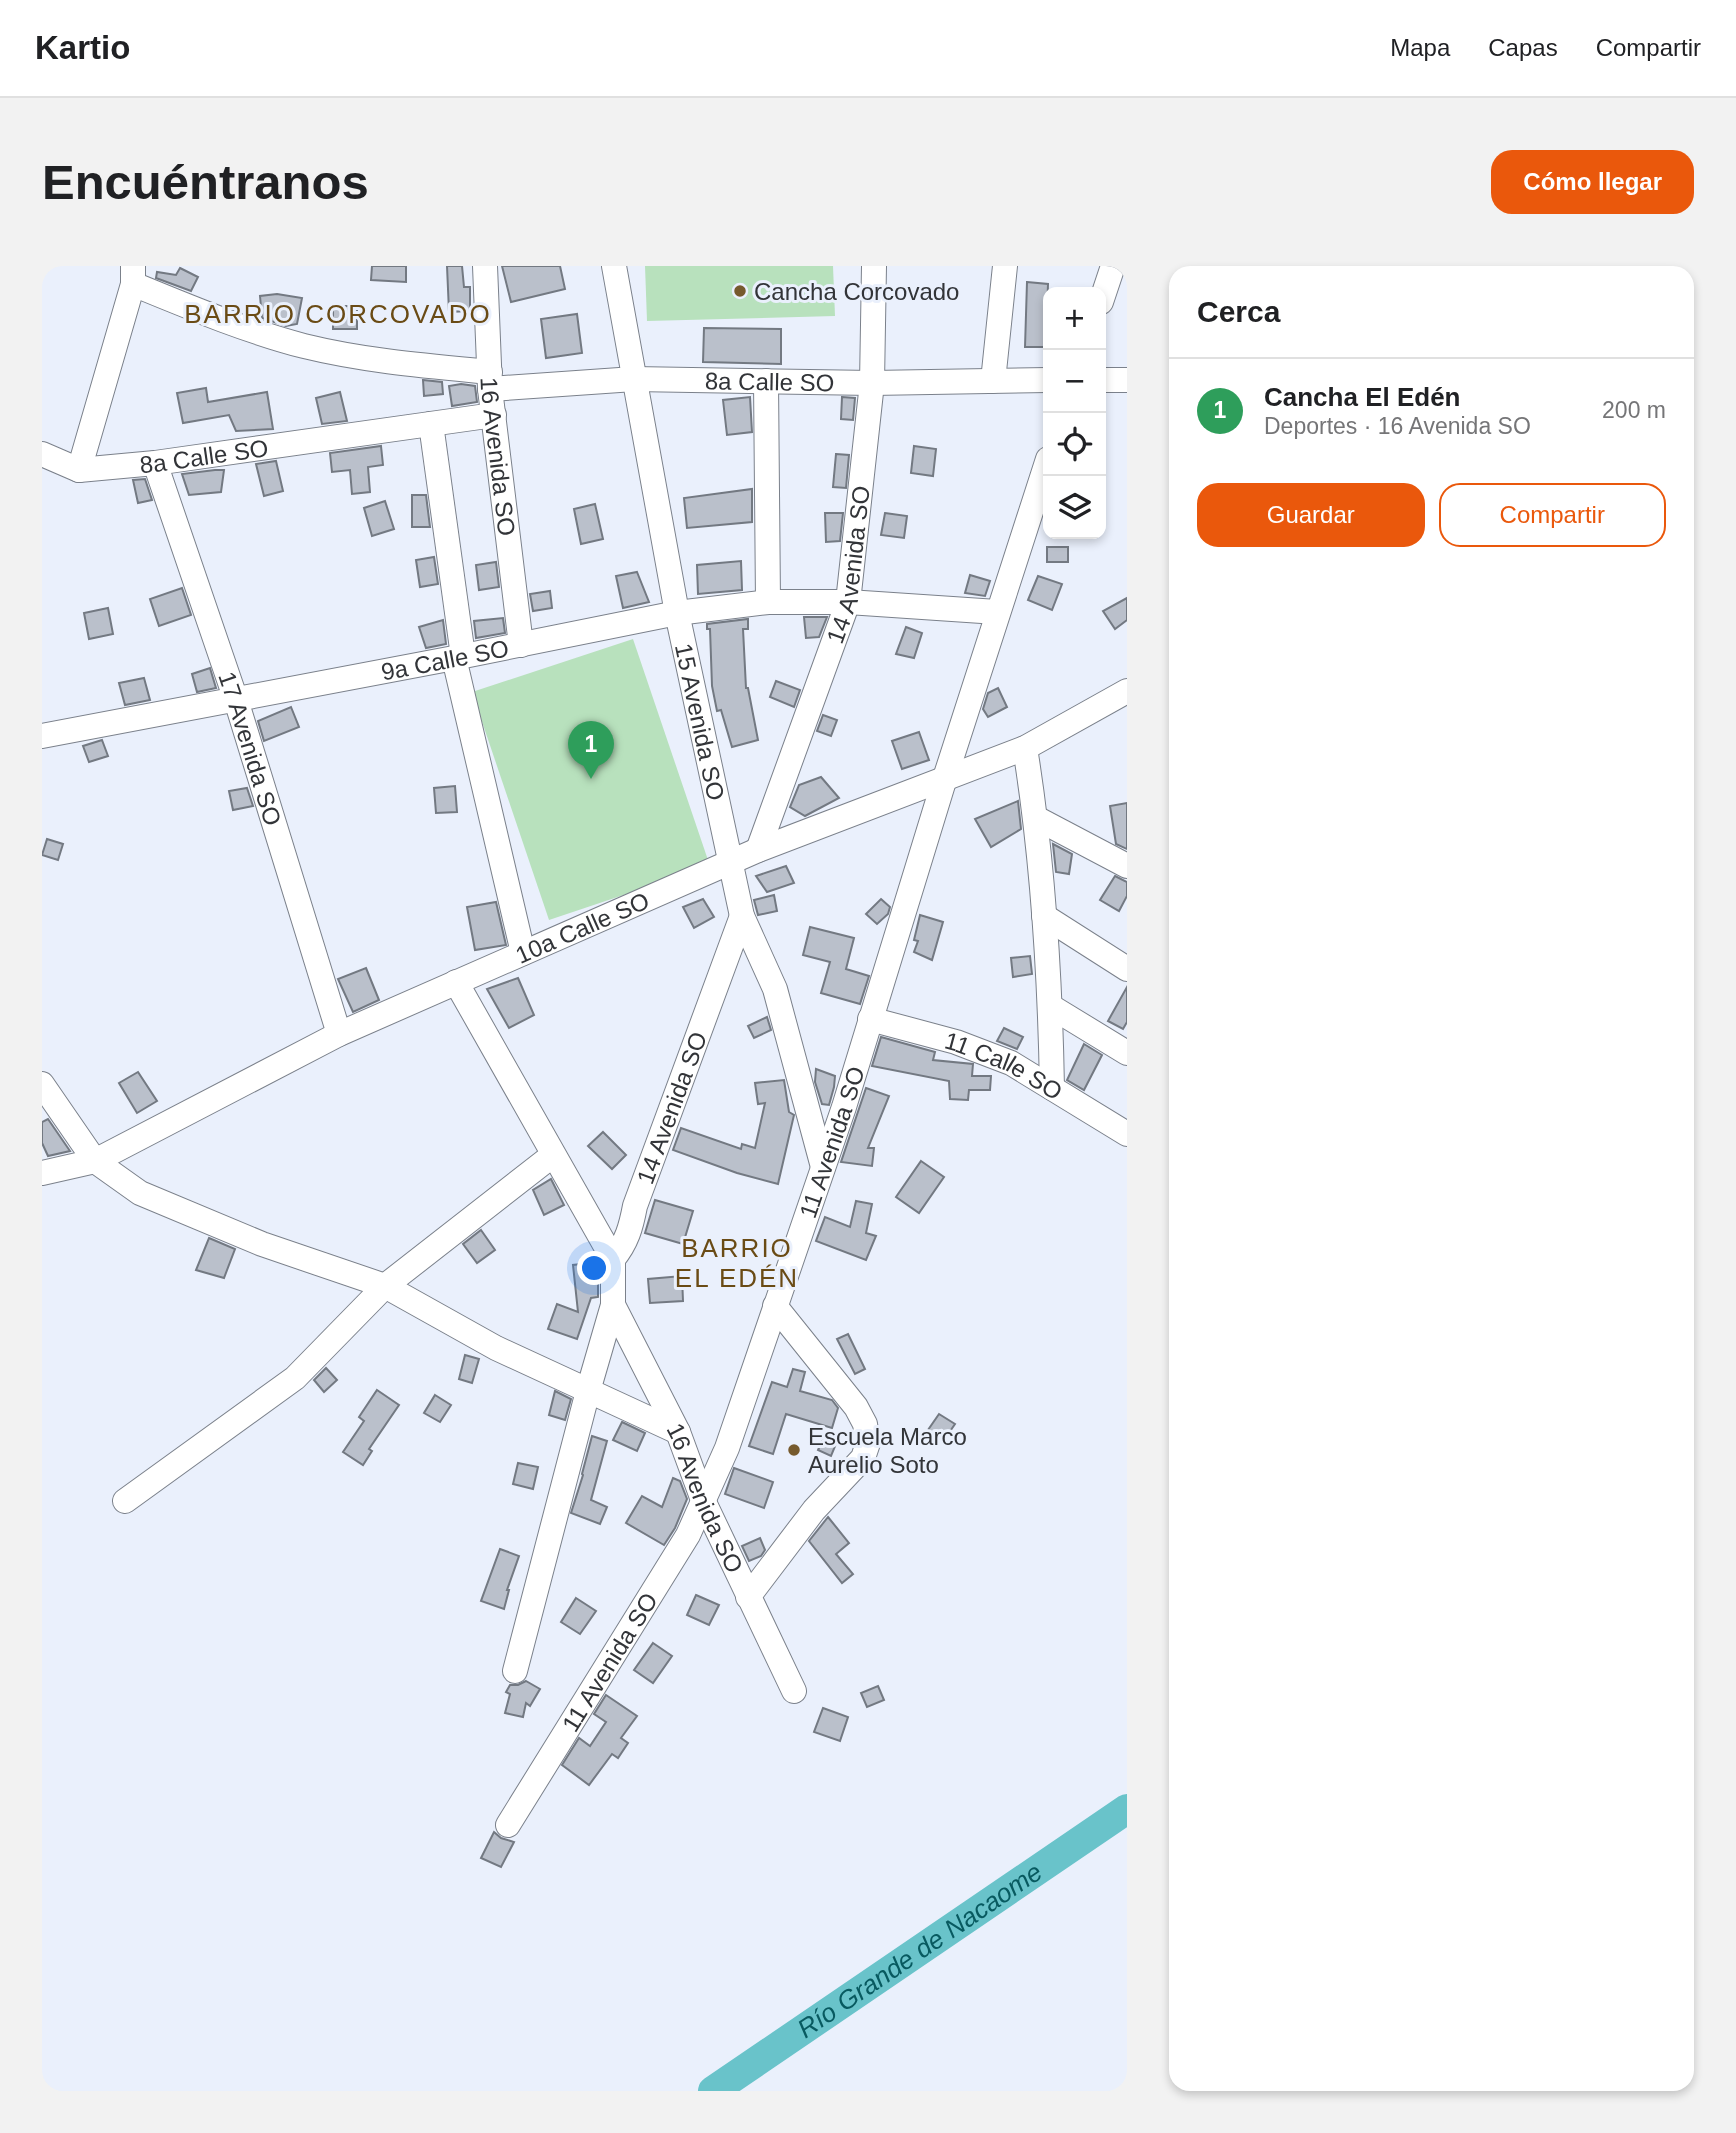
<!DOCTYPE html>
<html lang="es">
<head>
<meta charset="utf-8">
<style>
	:root { --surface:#fff; --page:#f2f2f2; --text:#202124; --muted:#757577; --line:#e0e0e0; --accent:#ea580c }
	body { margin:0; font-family:Helvetica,sans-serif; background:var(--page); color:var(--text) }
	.controls { position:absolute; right:21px; top:21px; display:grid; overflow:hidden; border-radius:14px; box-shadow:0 4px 10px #0003 }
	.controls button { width:63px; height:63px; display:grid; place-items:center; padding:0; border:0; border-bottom:2px solid var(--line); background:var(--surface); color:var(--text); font:35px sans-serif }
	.you { position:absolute; left:553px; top:1003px; width:24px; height:24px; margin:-18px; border:5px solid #fff; border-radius:50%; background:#1a73e8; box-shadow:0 0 0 10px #1a73e833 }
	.badge { display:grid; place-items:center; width:46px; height:46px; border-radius:50%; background:var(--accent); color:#fff; font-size:23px; font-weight:700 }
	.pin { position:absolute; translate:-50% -58px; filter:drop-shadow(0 2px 4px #0008) }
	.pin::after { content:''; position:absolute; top:37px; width:24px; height:21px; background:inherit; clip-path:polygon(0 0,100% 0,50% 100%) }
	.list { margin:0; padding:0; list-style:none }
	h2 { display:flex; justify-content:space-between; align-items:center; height:91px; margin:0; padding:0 28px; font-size:30px }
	h2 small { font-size:23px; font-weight:400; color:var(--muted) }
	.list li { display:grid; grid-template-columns:46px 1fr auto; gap:21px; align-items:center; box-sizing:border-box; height:105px; padding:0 28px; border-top:2px solid var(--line) }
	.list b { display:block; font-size:26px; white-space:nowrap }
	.list p { margin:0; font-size:23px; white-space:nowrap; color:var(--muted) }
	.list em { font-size:23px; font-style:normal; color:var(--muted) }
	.actions { display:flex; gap:14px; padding:21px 28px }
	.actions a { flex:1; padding:16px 0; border:2px solid var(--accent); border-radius:21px; text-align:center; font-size:24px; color:var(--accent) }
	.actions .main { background:var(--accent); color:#fff }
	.icon { flex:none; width:38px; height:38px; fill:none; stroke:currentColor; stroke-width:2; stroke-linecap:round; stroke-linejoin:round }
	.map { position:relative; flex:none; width:1085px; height:1825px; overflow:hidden; border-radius:21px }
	header { display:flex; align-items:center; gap:42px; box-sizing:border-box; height:98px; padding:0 35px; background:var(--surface); border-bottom:2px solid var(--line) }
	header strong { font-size:33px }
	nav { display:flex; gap:38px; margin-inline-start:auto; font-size:24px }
	.intro { display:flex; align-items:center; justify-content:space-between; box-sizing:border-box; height:168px; padding:0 42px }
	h1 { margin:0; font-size:49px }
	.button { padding:18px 32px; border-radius:21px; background:var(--accent); color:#fff; font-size:24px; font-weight:700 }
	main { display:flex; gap:42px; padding:0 42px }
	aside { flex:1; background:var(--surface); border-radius:21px; box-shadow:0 4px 10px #0003 }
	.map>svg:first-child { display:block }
	.green { fill:#b8e1bd }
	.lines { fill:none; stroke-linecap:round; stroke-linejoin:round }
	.river { stroke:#69c3ca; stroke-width:30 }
	.building { fill:#bac0cb; stroke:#737982; stroke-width:2 }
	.minor-casing { stroke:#7b818b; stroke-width:26 }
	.minor { stroke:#fff; stroke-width:24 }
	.poi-dot { fill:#765a2d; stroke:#eaf0fc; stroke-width:2.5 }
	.labels { text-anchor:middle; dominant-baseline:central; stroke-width:6; stroke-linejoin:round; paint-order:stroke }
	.poi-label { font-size:24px; fill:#323438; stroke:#eaf0fc; text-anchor:start }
	.street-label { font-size:24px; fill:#323438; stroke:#eaf0fc }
	.neighbourhood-label { font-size:26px; letter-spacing:2px; fill:#6a4b15; stroke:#eaf0fc }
	.water-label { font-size:26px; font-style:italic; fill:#085a60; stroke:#eaf0fc }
</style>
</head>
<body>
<header>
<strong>Kartio</strong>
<nav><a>Mapa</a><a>Capas</a><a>Compartir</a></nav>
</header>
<div class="intro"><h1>Encuéntranos</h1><a class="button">Cómo llegar</a></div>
<main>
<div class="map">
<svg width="1085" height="1825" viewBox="0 0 1085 1825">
	<rect width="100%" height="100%" fill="#eaf0fc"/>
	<g class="green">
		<path d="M603 0H791L793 50 605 55Z"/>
		<path d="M591 373 668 600 507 654 430 426Z"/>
	</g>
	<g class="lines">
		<path class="river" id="s1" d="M671 1825 1085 1543"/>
	</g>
	<g class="building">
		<path d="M330 0H364V16L329 14Z"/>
		<path d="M405 0H420L422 21H428V45L407 46Z"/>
		<path d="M460 0H518L523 23 469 36Z"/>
		<path d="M138 2 156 11 149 25 114 12 115 6 134 9Z"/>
		<path d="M985 16 1006 18 1004 81H983Z"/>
		<path d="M235 28 260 32 255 58 244 60 220 52 218 30Z"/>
		<rect x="291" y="40" width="24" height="23"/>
		<path d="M535 48 540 87 504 92 499 53Z"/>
		<path d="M662 62 739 63V98L661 96Z"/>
		<path d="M381 114 400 116 401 128 382 130Z"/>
		<path d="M419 118 433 120 435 136 410 140 407 120Z"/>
		<path d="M164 122 166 136 225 126 231 163 194 165 187 149 141 157 135 127Z"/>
		<path d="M298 126 305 155 280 158 274 132Z"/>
		<path d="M708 131 710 166 685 169 681 134Z"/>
		<path d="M800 131 813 132 811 154 799 153Z"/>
		<path d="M339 180 341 199 326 201 328 226 310 228 308 204 290 206 288 187Z"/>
		<path d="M872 180 894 183 891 210 869 207Z"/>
		<path d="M794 188 807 189 804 222 791 221Z"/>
		<path d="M234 195 241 225 222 230 214 198Z"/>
		<path d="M173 204H182L179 226 147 229 140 208Z"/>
		<path d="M103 213 110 234 96 237 91 214Z"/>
		<path d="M710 223V256L645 262 642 232Z"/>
		<path d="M370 229H384L388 261H370Z"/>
		<path d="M343 235 352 263 330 270 322 242Z"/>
		<path d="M553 238 561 273 539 278 532 243Z"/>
		<path d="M783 247H801L798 275 784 276Z"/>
		<path d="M843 247 865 250 862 272 839 269Z"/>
		<rect x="1005" y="281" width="21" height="15"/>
		<path d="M392 291 396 318 378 321 374 294Z"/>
		<path d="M699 295 700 324 656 328 655 299Z"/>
		<path d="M454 296 457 321 437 324 434 299Z"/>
		<path d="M595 306 607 336 581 342 574 310Z"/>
		<path d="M928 309 948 315 943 330 923 327Z"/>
		<path d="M996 310 1020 318 1010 344 986 334Z"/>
		<path d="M140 322 149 349 117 360 108 333Z"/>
		<path d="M508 325 510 342 491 345 488 328Z"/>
		<path d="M1085 332V354L1073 363 1061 345Z"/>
		<path d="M66 342 71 368 47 373 42 347Z"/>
		<path d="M762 351H785L777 371 764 372Z"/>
		<path d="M461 352 463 367 434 372 432 355Z"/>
		<path d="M706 353V363H701L704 422H706L716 474 690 481 679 444 675 445 670 420 668 363H665V358Z"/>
		<path d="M401 354 404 378 384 382 377 361Z"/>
		<path d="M864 361 880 367 872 392 854 388Z"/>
		<path d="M168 402 174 422 155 426 150 408Z"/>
		<path d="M102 412 108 434 83 439 77 417Z"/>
		<path d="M734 415 758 424 752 441 728 431Z"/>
		<path d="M956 422 965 441 946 451 941 443 946 427Z"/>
		<path d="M249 441 257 461 222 475 216 455Z"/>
		<path d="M781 449 795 454 789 470 775 465Z"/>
		<path d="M877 466 887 494 860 503 850 475Z"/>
		<path d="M60 474 66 490 47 496 41 480Z"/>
		<path d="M779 511 797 532 763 550 748 541 757 519Z"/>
		<path d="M413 520 415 546 394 547 392 522Z"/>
		<path d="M205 522 211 540 191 544 187 525Z"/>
		<path d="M976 535 979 563 949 581 933 553Z"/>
		<path d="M1085 537V583L1074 578 1068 540Z"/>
		<path d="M5 573 21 578 16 594 0 589Z"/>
		<path d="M1011 578 1030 588 1027 608 1014 606Z"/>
		<path d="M744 600 752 617 725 626 714 610Z"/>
		<path d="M1073 610 1085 616V630L1077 645 1058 634Z"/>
		<path d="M732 629 735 645 716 649 712 634Z"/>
		<path d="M661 633 672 651 652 662 641 641Z"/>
		<path d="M839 633 848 641 846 648 835 658 824 648Z"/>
		<path d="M454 636 464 679 433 684 425 641Z"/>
		<path d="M878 649 901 656 890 694 872 686 876 675 872 674Z"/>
		<path d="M768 661 812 672 804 703 827 710 818 738 779 727 788 696 761 689Z"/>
		<path d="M988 690 990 708 971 711 969 692Z"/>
		<path d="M324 702 337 734 311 746 296 713Z"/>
		<path d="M476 712 492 749 467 762 445 723Z"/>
		<path d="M1085 721V756L1081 763 1066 755Z"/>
		<path d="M725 751 729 764 712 772 706 760Z"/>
		<path d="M962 762 981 771 975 783 955 775Z"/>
		<path d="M839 771 893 786 891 794 931 798 930 810H949L948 824H927L926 834 908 833 907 815 830 800Z"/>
		<path d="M1042 778 1060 789 1042 824 1025 814Z"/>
		<path d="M774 803 793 810 792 821 787 839 780 838 773 816Z"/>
		<path d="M96 806 115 835 95 847 77 817Z"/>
		<path d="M742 814 747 846 752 849 736 918 695 907 631 884 639 862 699 883 700 878 713 882 723 837 716 838 713 817Z"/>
		<path d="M824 822 847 830 826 882H832L830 900 799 896Z"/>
		<path d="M6 853 28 885 6 890 0 877V856Z"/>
		<path d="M561 866 584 889 570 903 546 880Z"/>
		<path d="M879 895 902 911 877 947 854 931Z"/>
		<path d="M509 913 522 939 502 949 491 924Z"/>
		<path d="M613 934 651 945 641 978 603 967Z"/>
		<path d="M814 935 830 938 824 967 834 970 824 994 774 975 783 951 808 961Z"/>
		<path d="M439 964 453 984 435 997 421 978Z"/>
		<path d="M167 972 193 983 182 1012 154 1004Z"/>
		<path d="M548 997 550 1013H556V1031L549 1032 535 1073 506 1063 515 1038 536 1046 531 999Z"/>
		<path d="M640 1010 641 1035 608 1037 606 1013Z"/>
		<path d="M806 1068 823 1103 813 1108 795 1073Z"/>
		<path d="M423 1089 437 1093 430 1117 417 1113Z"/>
		<path d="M284 1102 295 1114 282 1126 272 1114Z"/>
		<path d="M751 1103 763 1106 758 1125 790 1134 796 1142 790 1162 744 1148 731 1188 707 1180 730 1116 745 1121Z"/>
		<path d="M335 1124 357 1139 327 1183 330 1185 321 1199 301 1186 322 1155 317 1151Z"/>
		<path d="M513 1125 529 1133 523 1154 507 1149Z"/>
		<path d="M393 1129 409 1139 398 1156 382 1147Z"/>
		<path d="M897 1148 913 1158 902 1174 886 1164Z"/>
		<path d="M580 1156 603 1167 595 1185 571 1174Z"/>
		<path d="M783 1168 796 1173 789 1190 776 1184Z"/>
		<path d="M550 1170 565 1175 549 1234 565 1241 558 1258 529 1247 541 1209 540 1208Z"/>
		<path d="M476 1197 496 1201 491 1223 471 1218Z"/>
		<path d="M692 1202 731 1216 722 1242 683 1228Z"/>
		<path d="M631 1212 638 1215 645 1233 633 1262 622 1279 584 1257 600 1230 620 1241Z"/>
		<path d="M786 1251 807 1277 794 1288 811 1308 800 1317 767 1275Z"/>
		<path d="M718 1272 723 1284 719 1290 707 1295 700 1280Z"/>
		<path d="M458 1283 477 1290 465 1324H467L462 1343 439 1335Z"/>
		<path d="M654 1329 677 1339 667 1359 645 1349Z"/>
		<path d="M534 1332 554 1345 538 1368 519 1356Z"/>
		<path d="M611 1377 630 1390 611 1417 592 1404Z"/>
		<path d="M484 1415 498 1423 488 1440 484 1437 481 1451 463 1447 468 1428 464 1426 468 1419H476Z"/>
		<path d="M836 1420 842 1434 825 1441 819 1427Z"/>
		<path d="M564 1429 595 1450 579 1472 586 1477 576 1492 570 1488 547 1519 520 1499 537 1472 548 1480 564 1456 552 1448Z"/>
		<path d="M781 1442 806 1451 798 1475 772 1466Z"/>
		<path d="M452 1566 459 1572 472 1576 459 1601 439 1592Z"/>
	</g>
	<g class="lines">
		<g class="minor-casing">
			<g id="minor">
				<path id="s2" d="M443 0 448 123 479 379"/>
				<path id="s3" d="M572 0 635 347 700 650 733 723 781 901"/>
				<path d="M91 18C147 41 204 65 262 80 323 95 385 100 448 106"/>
				<path d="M1059 36 1071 0"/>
				<path d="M1059 114H1085"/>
				<path d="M724 115 726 336"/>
				<path d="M951 115 963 0"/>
				<path id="s4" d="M448 123 592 113 830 117 1006 114"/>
				<path d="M389 158 421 390"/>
				<path id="s5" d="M0 188 37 204 113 197 452 149"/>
				<path id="s6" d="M113 197 194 434 297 768"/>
				<path d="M37 204 91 18V0"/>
				<path d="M412 392 481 687"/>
				<path id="s7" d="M0 470 412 392 635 347 726 336H806L955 346"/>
				<path d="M983 482C1001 594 1008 709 1010 822"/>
				<path d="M994 552 1085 600"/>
				<path id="s8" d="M716 584 806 336 830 117 832 0"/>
				<path d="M1002 650 1085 703"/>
				<path d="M414 716 571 993V1039L546 1125 473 1405"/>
				<path d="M1008 740 1085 787"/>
				<path id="s9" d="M828 753 914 776 969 797 1085 868"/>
				<path d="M0 818 53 895 98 927 220 978 343 1020 454 1082 636 1166"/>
				<path id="s10" d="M0 907 53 895 297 768 716 584 983 482 1085 425"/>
				<path id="s11" d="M571 993C585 976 589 961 593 940L700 650"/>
				<path id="s12" d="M571 1039 636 1166 661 1234 752 1425"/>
				<path d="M83 1235 253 1112 343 1020 511 889"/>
				<path d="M706 1331 772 1244 821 1192 826 1177 823 1158 814 1141 733 1040"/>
				<path id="s13" d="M466 1559 646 1269 685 1182 802 841 902 515 1006 193"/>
			</g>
		</g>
		<use href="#minor" class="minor"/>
	</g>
	<g class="poi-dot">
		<circle cx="698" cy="25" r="7"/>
		<circle cx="752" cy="1184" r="7"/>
	</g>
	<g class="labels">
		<g class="poi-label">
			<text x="712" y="25">Cancha Corcovado</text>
			<text x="766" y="1170">Escuela Marco<tspan x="766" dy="28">Aurelio Soto</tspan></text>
		</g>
		<g class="street-label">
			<text stroke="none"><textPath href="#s4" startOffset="280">8a Calle SO</textPath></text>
			<text stroke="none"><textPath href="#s5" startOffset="166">8a Calle SO</textPath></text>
			<text stroke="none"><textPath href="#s2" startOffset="191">16 Avenida SO</textPath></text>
			<text stroke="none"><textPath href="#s8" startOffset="301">14 Avenida SO</textPath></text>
			<text stroke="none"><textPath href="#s7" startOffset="410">9a Calle SO</textPath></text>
			<text stroke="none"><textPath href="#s3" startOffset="464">15 Avenida SO</textPath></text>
			<text stroke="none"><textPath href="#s6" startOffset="301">17 Avenida SO</textPath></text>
			<text stroke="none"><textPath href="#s10" startOffset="595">10a Calle SO</textPath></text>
			<text stroke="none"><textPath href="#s9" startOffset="142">11 Calle SO</textPath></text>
			<text stroke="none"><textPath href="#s11" startOffset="163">14 Avenida SO</textPath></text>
			<text stroke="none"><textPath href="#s13" startOffset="760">11 Avenida SO</textPath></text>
			<text stroke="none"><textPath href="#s12" startOffset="214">16 Avenida SO</textPath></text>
			<text stroke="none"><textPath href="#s13" startOffset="192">11 Avenida SO</textPath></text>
		</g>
		<g class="neighbourhood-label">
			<text x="296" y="48">BARRIO CORCOVADO</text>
			<text x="695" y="982">BARRIO<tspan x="695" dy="30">EL EDÉN</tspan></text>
		</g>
		<g class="water-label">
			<text stroke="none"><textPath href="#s1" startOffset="250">Río Grande de Nacaome</textPath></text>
		</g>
	</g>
</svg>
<div class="controls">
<button>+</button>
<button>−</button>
<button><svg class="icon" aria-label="locate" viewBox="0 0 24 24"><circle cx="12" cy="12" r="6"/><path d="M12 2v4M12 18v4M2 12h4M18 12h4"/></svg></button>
<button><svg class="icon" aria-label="layers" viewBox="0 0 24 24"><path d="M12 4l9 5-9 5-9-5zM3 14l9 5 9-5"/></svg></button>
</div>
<div class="you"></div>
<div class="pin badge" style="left:549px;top:513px;background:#2e9e5b">1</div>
</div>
<aside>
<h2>Cerca<small></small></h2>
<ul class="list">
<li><span class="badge" style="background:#2e9e5b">1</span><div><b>Cancha El Edén</b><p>Deportes · 16 Avenida SO</p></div><em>200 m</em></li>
</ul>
<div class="actions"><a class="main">Guardar</a><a>Compartir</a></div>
</aside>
</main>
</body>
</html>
